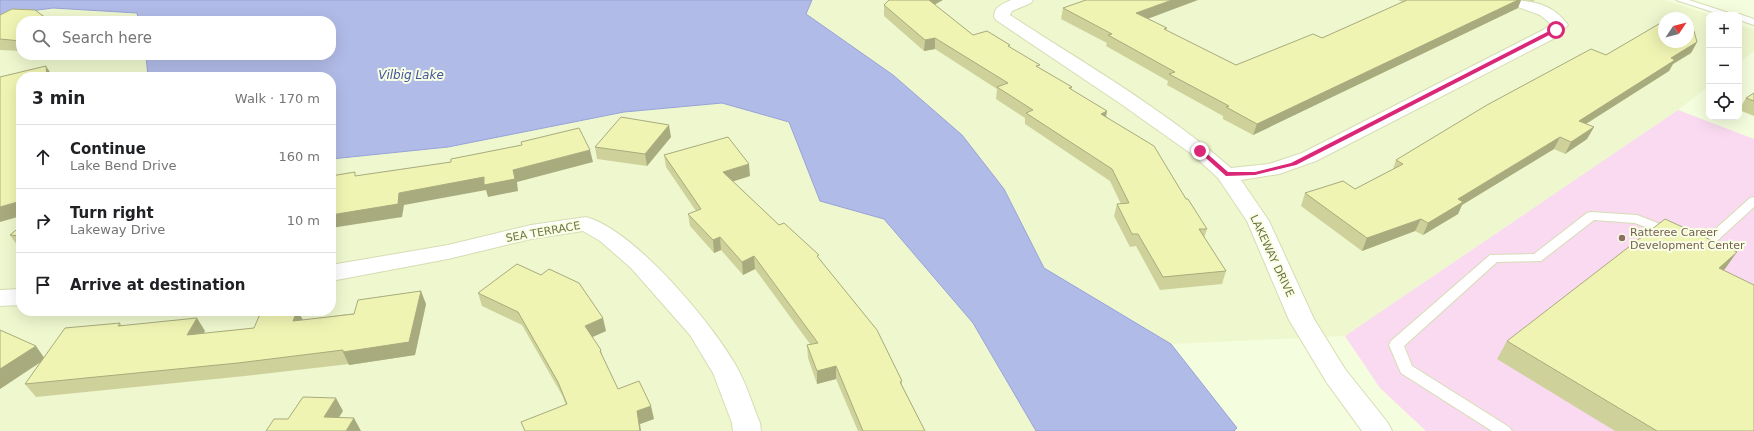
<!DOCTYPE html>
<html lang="en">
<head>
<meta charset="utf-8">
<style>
	:root { --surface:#fff; --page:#f2f2f2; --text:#202124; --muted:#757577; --line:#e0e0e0 }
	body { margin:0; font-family:"DejaVu Sans",sans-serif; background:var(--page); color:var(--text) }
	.controls { position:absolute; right:12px; top:12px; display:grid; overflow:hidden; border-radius:8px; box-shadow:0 4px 16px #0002 }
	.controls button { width:36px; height:36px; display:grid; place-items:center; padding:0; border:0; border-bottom:1px solid var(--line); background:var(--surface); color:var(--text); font:20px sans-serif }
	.compass { position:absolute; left:1658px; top:12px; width:36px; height:36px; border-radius:50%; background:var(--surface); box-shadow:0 4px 16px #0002; rotate:55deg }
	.stop { position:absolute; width:12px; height:12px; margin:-9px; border:3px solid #db2777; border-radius:50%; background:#fff }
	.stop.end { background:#db2777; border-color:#fff; box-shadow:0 1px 4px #0008 }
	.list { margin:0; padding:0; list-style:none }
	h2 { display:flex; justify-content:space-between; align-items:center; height:52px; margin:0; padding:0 16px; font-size:17px }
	h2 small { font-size:13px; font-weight:400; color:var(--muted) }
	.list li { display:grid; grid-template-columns:26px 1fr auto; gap:12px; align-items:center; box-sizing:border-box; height:64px; padding:0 16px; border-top:1px solid var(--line) }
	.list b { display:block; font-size:15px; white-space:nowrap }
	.list p { margin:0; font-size:13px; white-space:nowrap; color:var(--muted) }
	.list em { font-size:13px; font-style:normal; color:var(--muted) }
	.icon { flex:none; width:22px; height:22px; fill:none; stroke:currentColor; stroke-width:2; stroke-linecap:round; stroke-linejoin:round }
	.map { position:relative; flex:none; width:1754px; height:431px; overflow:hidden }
	.search { position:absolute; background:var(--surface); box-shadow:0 4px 16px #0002; left:16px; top:16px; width:320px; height:44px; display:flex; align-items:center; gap:10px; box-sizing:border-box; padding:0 14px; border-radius:16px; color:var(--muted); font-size:15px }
	.panel { position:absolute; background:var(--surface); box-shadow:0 4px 16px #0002; left:16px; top:72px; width:320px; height:244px; border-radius:16px }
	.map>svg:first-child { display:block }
	.residential { fill:#eef7ce; fill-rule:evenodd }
	.education { fill:#f9daf0 }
	.water { fill:#b1bbe7; stroke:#97a3d9 }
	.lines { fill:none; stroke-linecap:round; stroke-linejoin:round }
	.service-casing { stroke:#d7dcb4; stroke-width:2 }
	.minor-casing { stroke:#d7dcb4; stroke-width:2 }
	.service { fill:#fff; fill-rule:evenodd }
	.minor { fill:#fff; fill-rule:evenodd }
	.wall { fill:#ced29a }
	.shaded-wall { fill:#a8ab7d }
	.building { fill:#f0f4b3; stroke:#a8ab7d }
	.route { fill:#db2777 }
	.education-dot { fill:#8d6e63; stroke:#f8ffe4; stroke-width:1.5 }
	.labels { text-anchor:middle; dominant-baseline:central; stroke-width:4; stroke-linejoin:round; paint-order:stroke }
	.street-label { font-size:11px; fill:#727345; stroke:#f8ffe4 }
	.education-label { font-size:11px; fill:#785e54; stroke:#f8ffe4; text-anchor:start }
	.water-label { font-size:12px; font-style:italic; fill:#46549e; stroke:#f8ffe4 }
</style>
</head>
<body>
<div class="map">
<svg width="1754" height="431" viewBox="0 0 1754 431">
	<rect width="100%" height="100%" fill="#f4fddd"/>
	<g class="residential">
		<path d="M812 0H1665L1710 15 1709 86 1678 110 1345 336 1171 344 1044 268 1004 189 962 135 893 75 806 14ZM1664 18H1688V42H1664Z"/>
		<path d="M53 8 138 13 139 21H21V55H146L148 77H21V311H331V159L448 147 624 112 722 103 789 122 820 201 884 219 973 323 1036 431H0V15Z"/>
		<path d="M1739 25 1754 30V51L1739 63Z"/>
	</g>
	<path class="education" d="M1678 110 1754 139V431H1426L1380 388 1345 336Z"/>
	<path class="water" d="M0 0H812L806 14 893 75 962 135 1004 189 1044 268 1171 344 1237 428 1234 431H1036L973 323 884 219 820 201 789 122 722 103 624 112 448 147 331 159V77H148L146 55H331V21H139L137 13 53 8 0 15Z"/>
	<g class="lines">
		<g class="service-casing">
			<g id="service">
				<path d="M1676 0H1689L1735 15H1722Z"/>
				<path d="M1739 14 1754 19V25L1739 20V15H1736Z"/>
				<path d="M1754 197V207L1707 250C1701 251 1694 250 1691 244L1693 241H1702L1750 198Z"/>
				<path d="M1591 212 1637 215 1673 229 1675 232 1669 236 1635 223 1594 220 1541 261 1497 262 1404 346 1412 366 1509 427 1512 431H1492L1401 373 1389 345 1391 341 1490 255 1534 254 1587 213Z"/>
			</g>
		</g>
		<g class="minor-casing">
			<g id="minor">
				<path d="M1011 0H1033L1031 3 1012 11 1010 15C1085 64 1164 109 1231 168L1269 164 1302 153 1543 30 1551 24 1540 15 1507 3 1505 0C1530 0 1553 3 1568 25L1555 38 1316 161 1279 174 1241 180 1269 221 1314 319 1345 369 1388 423 1392 431H1362L1327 383 1289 320 1247 221 1218 178 1193 155 1121 104 996 20 994 17C994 6 1003 4 1011 0Z"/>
				<path d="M586 217C634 230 710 321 735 364 746 382 752 404 760 423L761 431H733L732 423 713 373 690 335 631 268 600 241 583 231 531 239 448 259 331 281V265L448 245 531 225Z"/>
				<path d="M21 289V305L0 306V290Z"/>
			</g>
		</g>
		<use href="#service" class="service"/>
		<use href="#minor" class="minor"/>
	</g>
	<g class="wall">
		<path d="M1398 0H1535L1533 1 1521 0 1518 8 1253 135 1223 119V116L1167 85 1168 81 1106 46 1107 43 1061 19 1063 8 1148 19 1166 31 1236 65 1322 38 1403 2Z"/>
		<path d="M884 5H935L973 35 1010 47 1039 68 1072 87 1071 90 1106 116 1186 199 1207 229 1204 238 1226 271 1222 284 1160 290 1136 246 1130 247 1114 216 1117 204H1121L1110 181 1025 124V118L996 99 997 89 935 49 924 51 884 16Z"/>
		<path d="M0 15 21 21V51L0 50Z"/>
		<path d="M1697 42 1691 53 1673 64 1669 71 1586 124 1594 127 1587 139 1565 154 1554 149 1462 205 1458 214 1423 235 1415 231 1362 251 1301 206 1305 193 1355 189 1393 169 1396 160 1606 55Z"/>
		<path d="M77 55H90V56Z"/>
		<path d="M1754 93V116L1739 110 1746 98Z"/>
		<path d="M671 137 647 166 597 159 595 147Z"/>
		<path d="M664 155 750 176 733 181 779 225 819 259 902 381V385L925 431H858L836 379 817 384 808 358 807 345 810 344 755 269 743 275 721 250 714 253 690 226 688 214 696 211 666 167Z"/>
		<path d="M21 226V248H19L10 235Z"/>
		<path d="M1725 269 1723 270 1754 431H1615L1497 359 1507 341Z"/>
		<path d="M478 293 606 331 592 337 601 350 603 358 618 389 654 419 640 424 566 405 562 395 522 325 482 306Z"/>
		<path d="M426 304 415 355 349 365V364L245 376 36 397 25 384 41 362 0 389V330L44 358 120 323 122 326 205 331 203 334 254 328 285 311H298L302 320Z"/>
	</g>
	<g class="shaded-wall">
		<path d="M928 0H943L927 9Z"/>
		<path d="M1172 0H1198L1134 24 1136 13Z"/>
		<path d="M1518 0H1521L1518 8 1253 135 1257 124Z"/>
		<path d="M935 38V49L924 51 925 40Z"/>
		<path d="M1697 42 1691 53 1673 64 1669 71 1573 132 1579 121 1671 58Z"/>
		<path d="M46 66 53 77H47Z"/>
		<path d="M1107 111 1105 123 1101 114Z"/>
		<path d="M669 125 671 137 647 166 645 154Z"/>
		<path d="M1594 127 1587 139 1565 154 1571 142Z"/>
		<path d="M1560 137 1554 149 1462 205 1458 214 1423 235 1428 223 1458 199Z"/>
		<path d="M590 150 593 162 517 182 518 191 488 197 486 190 404 205 402 217 331 228V215L399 193 513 170Z"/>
		<path d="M749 164 750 176 725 184 723 172Z"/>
		<path d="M21 201V216L0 222V207Z"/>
		<path d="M1421 219 1415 231 1362 251 1367 238Z"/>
		<path d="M720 237 721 250 714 253 713 240Z"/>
		<path d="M1737 252 1725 269 1707 285 1719 268Z"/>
		<path d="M754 256 755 269 743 275 742 262Z"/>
		<path d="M421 291 426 304 415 355 349 365 343 352Z"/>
		<path d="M297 311H298L304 322 293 321Z"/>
		<path d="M197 318 205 331 196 348 187 335Z"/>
		<path d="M603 318 606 331 588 339 585 326Z"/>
		<path d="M36 346 45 359 0 389V369Z"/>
		<path d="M836 366V379L817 384V371Z"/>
		<path d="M336 398 343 411 331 430 324 417Z"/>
		<path d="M651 406 654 419 640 424 641 431H640L637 411Z"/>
		<path d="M354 418 361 431H346Z"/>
	</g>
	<g class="building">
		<path d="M889 0H929L973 35 987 31 1010 45 1008 46 1040 65 1036 66 1072 87 1069 88 1107 111 1101 114 1154 146 1186 199H1188L1207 229H1199L1226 271 1163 277 1138 234H1132L1117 204 1129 203 1112 169 1026 113 1033 110 997 87 1008 83 935 38 925 40 884 5Z"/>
		<path d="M1086 0H1172L1136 13 1167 28 1164 29 1236 65 1313 34 1322 38 1407 0H1518L1257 124 1226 107 1229 106 1169 74 1175 72 1108 35 1112 34 1063 8Z"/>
		<path d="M12 9 35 10 50 21H21V41L0 39V15Z"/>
		<path d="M1664 21V42H1688V27L1694 31 1697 42 1671 58 1675 60 1579 121 1594 127 1571 142 1560 137 1458 199 1463 202 1428 223 1421 219 1367 238 1305 193 1343 181 1355 189 1403 164 1396 160 1487 105 1591 49 1606 55Z"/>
		<path d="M46 66 47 77H21V201L0 207V77Z"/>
		<path d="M1754 93V101L1746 98Z"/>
		<path d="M621 117 669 125 645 154 595 147Z"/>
		<path d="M579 128 590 150 513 170 515 179 484 185V177L399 193 398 204 331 215V176L355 172V176L451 162V159L522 145 521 142Z"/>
		<path d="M728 137 749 164 723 172 779 225 784 223 819 255 817 256 877 330 902 381 900 382 925 431H863L836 366 817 371 807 345 818 343 754 256 742 262 720 237 713 240 688 214 701 209 664 155Z"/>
		<path d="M1665 219 1737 252 1719 268 1754 285V431H1657L1507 341Z"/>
		<path d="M21 226V236L10 235Z"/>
		<path d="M517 264 541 275 549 269 579 283 603 318 585 326 601 350 600 351 618 389 639 381 651 406 637 411 640 431H525L521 422 567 404 558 382 518 312 478 293Z"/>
		<path d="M421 291 409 342 343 352V350L238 363 25 384 65 328 120 323 118 326 197 318 187 335 254 328 260 314 285 311H297L293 321 354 314 358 300Z"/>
		<path d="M0 330 36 346 0 369Z"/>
		<path d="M303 397 336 398 324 417 354 418 346 431H266L274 419H288Z"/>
	</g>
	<path class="route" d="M1555 28 1559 30 1296 165 1255 175 1226 176 1198 151 1203 150 1228 172H1255L1291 163Z"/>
	<circle class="education-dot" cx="1622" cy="238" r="4"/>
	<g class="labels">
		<g class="street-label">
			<text transform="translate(543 232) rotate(-10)">SEA TERRACE</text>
			<text transform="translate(1272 256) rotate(65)">LAKEWAY DRIVE</text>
		</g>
		<g class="education-label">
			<text x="1630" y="232">Ratteree Career<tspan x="1630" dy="13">Development Center</tspan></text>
		</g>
		<g class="water-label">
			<text x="411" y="75">Vilbig Lake</text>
		</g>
	</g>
</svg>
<div class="controls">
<button>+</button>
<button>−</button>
<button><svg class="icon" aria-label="locate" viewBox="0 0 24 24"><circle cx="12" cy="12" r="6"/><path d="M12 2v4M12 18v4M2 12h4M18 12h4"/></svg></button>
</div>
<svg class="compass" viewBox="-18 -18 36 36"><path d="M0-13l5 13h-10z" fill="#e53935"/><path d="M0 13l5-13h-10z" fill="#757577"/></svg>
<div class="stop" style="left:1556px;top:30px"></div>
<div class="stop end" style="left:1200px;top:151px"></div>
<div class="search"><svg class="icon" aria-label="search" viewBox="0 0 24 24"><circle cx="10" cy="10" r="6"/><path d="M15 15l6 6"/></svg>Search here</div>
<section class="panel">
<h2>3 min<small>Walk · 170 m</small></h2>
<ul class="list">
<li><svg class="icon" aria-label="ahead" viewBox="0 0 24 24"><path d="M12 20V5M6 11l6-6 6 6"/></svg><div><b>Continue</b><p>Lake Bend Drive</p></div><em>160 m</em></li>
<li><svg class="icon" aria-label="right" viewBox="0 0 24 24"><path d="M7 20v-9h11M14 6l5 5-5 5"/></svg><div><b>Turn right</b><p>Lakeway Drive</p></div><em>10 m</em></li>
<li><svg class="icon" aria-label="arrive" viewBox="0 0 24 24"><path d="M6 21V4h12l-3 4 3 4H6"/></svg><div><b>Arrive at destination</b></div></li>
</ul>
</section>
</div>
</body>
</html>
